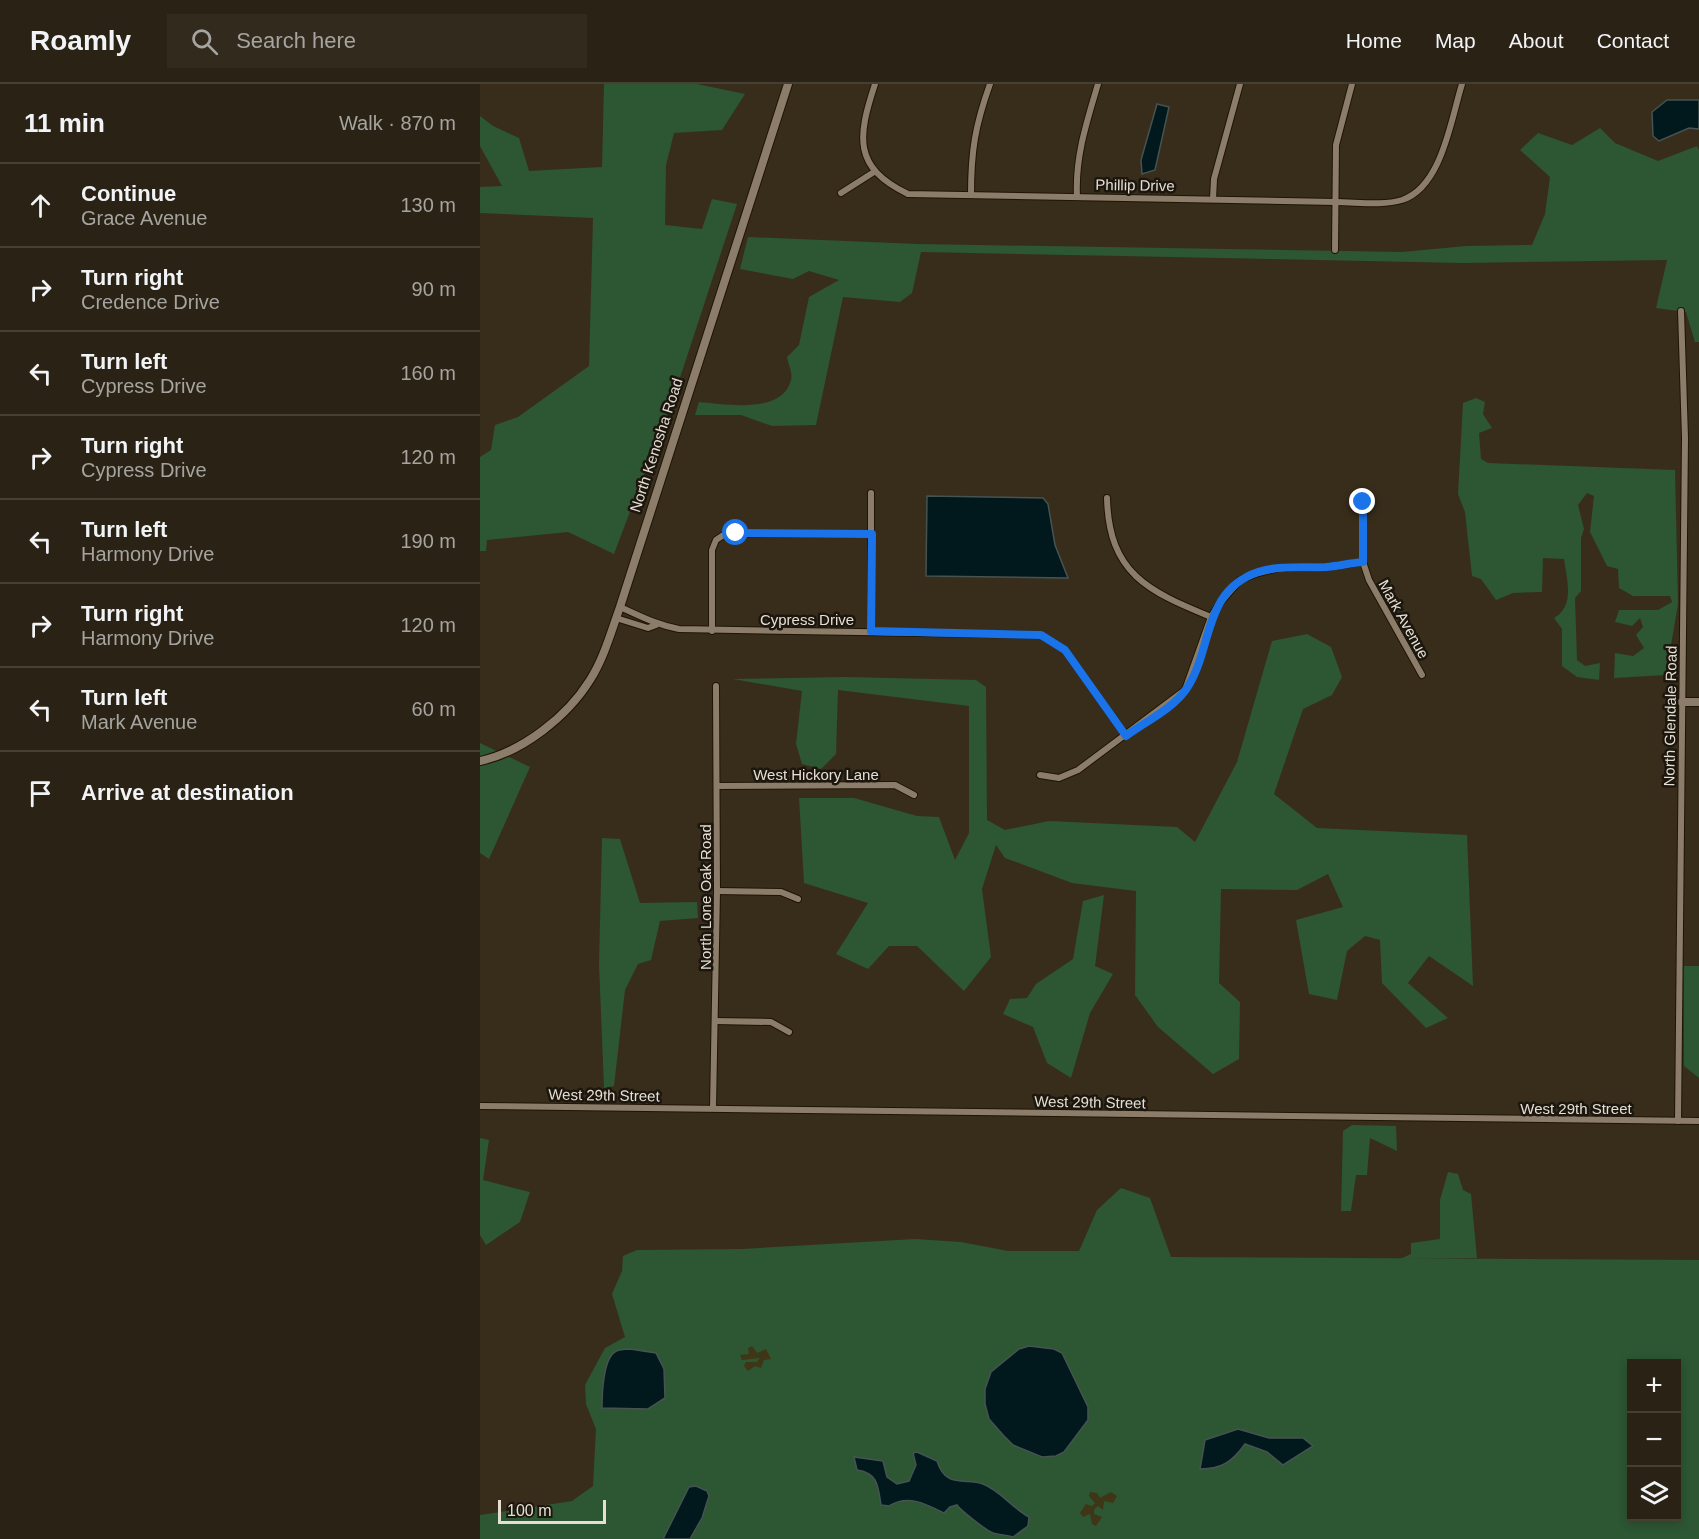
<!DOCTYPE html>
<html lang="en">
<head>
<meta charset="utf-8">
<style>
	:root { --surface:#2a2214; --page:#322a1d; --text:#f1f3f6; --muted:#a5a4a0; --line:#463f34 }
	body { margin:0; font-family:Helvetica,sans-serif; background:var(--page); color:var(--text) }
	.controls { position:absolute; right:18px; bottom:18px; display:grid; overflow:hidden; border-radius:0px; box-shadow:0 3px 9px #0003 }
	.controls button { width:54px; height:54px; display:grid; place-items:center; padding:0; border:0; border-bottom:2px solid var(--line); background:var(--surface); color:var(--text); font:30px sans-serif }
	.scale { position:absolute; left:18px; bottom:15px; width:108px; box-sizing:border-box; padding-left:6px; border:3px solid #e6ded3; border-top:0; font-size:16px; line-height:21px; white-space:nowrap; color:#e6ded3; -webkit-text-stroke:4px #1b160e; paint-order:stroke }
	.stop { position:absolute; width:18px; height:18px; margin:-14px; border:4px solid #1a73e8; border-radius:50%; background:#fff }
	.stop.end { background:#1a73e8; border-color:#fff; box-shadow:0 2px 6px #0008 }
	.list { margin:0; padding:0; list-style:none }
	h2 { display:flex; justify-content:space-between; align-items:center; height:78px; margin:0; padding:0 24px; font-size:26px }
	h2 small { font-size:20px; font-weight:400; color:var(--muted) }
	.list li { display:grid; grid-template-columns:39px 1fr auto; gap:18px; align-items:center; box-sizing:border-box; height:84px; padding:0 24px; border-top:2px solid var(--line) }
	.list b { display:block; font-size:22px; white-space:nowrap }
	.list p { margin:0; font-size:20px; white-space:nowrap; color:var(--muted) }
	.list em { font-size:20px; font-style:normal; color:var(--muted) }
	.icon { flex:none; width:33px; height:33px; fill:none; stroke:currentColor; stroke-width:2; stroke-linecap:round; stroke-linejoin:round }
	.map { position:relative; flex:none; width:1219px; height:1455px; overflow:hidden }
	header { display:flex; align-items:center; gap:36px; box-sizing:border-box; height:84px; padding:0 30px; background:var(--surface); border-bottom:2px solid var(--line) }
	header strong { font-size:28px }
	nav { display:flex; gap:33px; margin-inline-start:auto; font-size:21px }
	.search { width:420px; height:54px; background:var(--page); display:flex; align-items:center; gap:15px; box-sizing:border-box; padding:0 21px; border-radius:0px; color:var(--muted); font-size:22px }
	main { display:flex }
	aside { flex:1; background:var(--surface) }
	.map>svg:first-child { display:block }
	.green { fill:#2d5633; fill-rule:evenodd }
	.sand { fill:#3e3616 }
	.water { fill:#01181c; stroke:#465353; stroke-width:1.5 }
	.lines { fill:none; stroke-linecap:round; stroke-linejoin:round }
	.minor-casing { stroke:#1f1504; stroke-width:8 }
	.tertiary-casing { stroke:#1f1504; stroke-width:10 }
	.minor { stroke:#8b7d69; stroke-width:6 }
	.tertiary { stroke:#8b7d69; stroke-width:8 }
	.route { stroke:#1a73e8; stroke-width:8 }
	.labels { text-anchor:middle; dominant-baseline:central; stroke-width:5; stroke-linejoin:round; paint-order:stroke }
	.street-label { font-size:15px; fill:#e6ded3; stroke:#1b160e }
</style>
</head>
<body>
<header>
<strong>Roamly</strong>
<div class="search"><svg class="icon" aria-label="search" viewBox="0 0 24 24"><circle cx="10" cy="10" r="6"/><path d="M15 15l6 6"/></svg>Search here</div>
<nav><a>Home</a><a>Map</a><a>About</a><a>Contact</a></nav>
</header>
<main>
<aside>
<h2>11 min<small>Walk · 870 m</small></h2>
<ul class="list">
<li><svg class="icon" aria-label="ahead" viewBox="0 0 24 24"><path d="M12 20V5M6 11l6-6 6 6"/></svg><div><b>Continue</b><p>Grace Avenue</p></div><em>130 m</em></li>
<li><svg class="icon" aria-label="right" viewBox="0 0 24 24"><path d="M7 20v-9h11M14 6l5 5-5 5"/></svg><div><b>Turn right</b><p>Credence Drive</p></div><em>90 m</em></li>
<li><svg class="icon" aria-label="left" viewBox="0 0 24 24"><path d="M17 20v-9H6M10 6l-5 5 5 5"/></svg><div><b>Turn left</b><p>Cypress Drive</p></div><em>160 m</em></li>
<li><svg class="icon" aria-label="right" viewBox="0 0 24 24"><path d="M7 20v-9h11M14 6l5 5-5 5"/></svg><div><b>Turn right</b><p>Cypress Drive</p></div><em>120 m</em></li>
<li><svg class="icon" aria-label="left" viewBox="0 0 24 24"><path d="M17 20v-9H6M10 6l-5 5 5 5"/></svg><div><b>Turn left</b><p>Harmony Drive</p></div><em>190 m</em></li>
<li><svg class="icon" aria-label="right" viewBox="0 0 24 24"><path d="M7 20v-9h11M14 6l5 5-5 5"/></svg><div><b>Turn right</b><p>Harmony Drive</p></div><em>120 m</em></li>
<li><svg class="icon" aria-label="left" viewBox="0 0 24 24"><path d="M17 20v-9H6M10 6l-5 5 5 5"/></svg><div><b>Turn left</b><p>Mark Avenue</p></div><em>60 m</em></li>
<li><svg class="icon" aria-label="arrive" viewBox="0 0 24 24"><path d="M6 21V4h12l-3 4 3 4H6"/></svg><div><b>Arrive at destination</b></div></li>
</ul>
</aside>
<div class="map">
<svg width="1219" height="1455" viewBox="0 0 1219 1455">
	<rect width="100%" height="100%" fill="#382d1b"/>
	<g class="green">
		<path d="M124 0H217L265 10 242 46 194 49 186 81 185 141 222 145 232 115 257 120 195 309 134 470 88 448 7 456 6 467H0V373L11 366 15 341 38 333 109 282 113 134 0 129V103L22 102 0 62V32L13 42 39 54 49 87 122 83Z"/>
		<path d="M1120 44 1135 59 1178 77 1217 62 1219 66V258H1215L1206 228 1176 224 1187 176 983 179 441 168 432 209 420 218 363 213 336 341 292 342 261 331H215L219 318C246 320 302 331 311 296 313 289 308 280 307 273L319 261 329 213 359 196 329 187 313 195 260 185 268 153 438 160 922 168 986 162 1052 161 1065 130 1070 93 1040 66 1058 49 1092 61Z"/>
		<path d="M996 314 1005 318 1003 330 1012 344 999 349 1001 375 1008 379 1195 386 1198 520 1186 591 1134 594 1135 569 1153 572 1164 564 1156 551 1163 543 1160 534 1152 542 1135 538 1139 526H1178L1192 518 1190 512H1153L1139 504 1138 485 1127 482 1110 448 1114 412 1107 409 1098 421 1104 445 1101 454V507L1095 514 1097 576 1105 582 1120 579 1119 596 1097 593 1082 582V545L1074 534C1095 522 1087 496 1084 475L1063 474 1062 508 1033 509 1016 516 1001 495 992 492 985 428 978 410 983 319Z"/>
		<path d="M827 550 851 563 862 593 852 611 823 625 794 710 837 744 987 751 993 902 949 872 928 899 968 934 946 944 902 899 900 856 885 852 867 867 857 916 829 910 816 836 863 823 848 790 817 806 741 805 739 899 760 918 759 975 733 990 678 943 655 911 656 807 592 799 525 774 516 761 502 805 511 873 484 907 437 862H409L388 885 356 870 388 819 324 799 319 714H374L437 732 459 733 475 776 489 749V622L358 606 356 670 341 685 322 680 316 660 322 607 253 595 366 593 496 596 506 603 507 736 525 746 569 737 697 743 715 758 757 678 792 557Z"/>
		<path d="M0 659 50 683 9 775 0 769Z"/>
		<path d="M122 754 140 755 160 819 217 818 218 834 180 837 171 876 158 880 145 906 134 1002 124 1004 119 880Z"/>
		<path d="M624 811 615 882 633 890 610 929 591 994 567 979 553 943 523 930 530 915 547 914 556 900 593 875 603 817Z"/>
		<path d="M1204 882H1219V994L1204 982Z"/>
		<path d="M872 1041 916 1042 917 1067 890 1054 887 1091H876L871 1127H861L863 1047Z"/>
		<path d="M0 1054 9 1056 3 1096 50 1108 40 1138 6 1161 0 1151Z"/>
		<path d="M968 1088 978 1090 983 1106 991 1110 997 1174 920 1175 931 1170V1159L960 1155V1116Z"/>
		<path d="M641 1104 670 1114 691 1173 1219 1176V1455H0V1431L92 1417 113 1402 116 1345 106 1320 105 1301 125 1264 145 1253 132 1210 142 1187 143 1172 157 1166 262 1165 435 1155 481 1158 528 1167H599L617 1126ZM1152 1280H1196V1432H1152Z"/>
	</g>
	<g class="sand">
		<path d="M272 1262 277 1269 286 1265 291 1275 284 1276 281 1284 275 1282 268 1287 264 1282 266 1278H277L280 1274 262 1276 260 1271 269 1270 268 1264Z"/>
		<path d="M610 1408 617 1409 620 1414 631 1408 637 1412 633 1419 624 1417 623 1426 618 1422 614 1426V1430L622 1433 616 1442 612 1440 610 1430 603 1433 600 1429 606 1420 612 1422 615 1419 609 1412Z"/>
	</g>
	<g class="water">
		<path d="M1187 16H1219V45L1209 44 1179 57 1173 52 1172 28Z"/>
		<path d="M677 20 689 23 675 86 662 90 661 76Z"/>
		<path d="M447 412 563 414 568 420 575 461 588 494 446 492Z"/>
		<path d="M549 1262 574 1265 582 1269 608 1323V1336L584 1368 576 1372 562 1373 533 1361 524 1352 509 1335 505 1320V1305L511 1288 539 1265Z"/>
		<path d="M150 1265 176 1269 184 1285 185 1314 168 1325 122 1324C122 1311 123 1275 135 1268 139 1265 146 1265 150 1265Z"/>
		<path d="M758 1345 789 1354H823L833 1362 803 1381 787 1368 765 1360C752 1378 742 1385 720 1385L725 1356Z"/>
		<path d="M437 1368 457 1377C466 1406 486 1393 503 1400 521 1407 532 1424 549 1433L548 1442 533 1453C526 1451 519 1451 513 1449 507 1447 480 1426 477 1421L470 1423 464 1429C446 1420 428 1410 409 1422L401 1421C398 1402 398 1389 377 1386L374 1373 403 1377 407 1393 417 1400 429 1397 436 1381 433 1369Z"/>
		<path d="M216 1402 227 1407 229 1412 222 1434 210 1455H183L209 1403Z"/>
	</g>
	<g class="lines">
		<g class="minor-casing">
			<g id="minor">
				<path d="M395 0C378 52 372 83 428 110L856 118C877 118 902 122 922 116 962 103 971 35 982 0"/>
				<path d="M361 109 394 88"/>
				<path d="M491 111C491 67 495 42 510 0"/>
				<path d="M597 112C595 73 607 37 618 0"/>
				<path d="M733 115 734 95 760 0"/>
				<path d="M855 166 856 61 872 0"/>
				<path d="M627 414C629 490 668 507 731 533"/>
				<path d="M883 418V478L889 496 942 591"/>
				<path d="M140 523C160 532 177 541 199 545L561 551 585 566 646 652"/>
				<path d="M136 534 168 544 176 541"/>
				<path d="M232 547V466L236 456 245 450H392"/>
				<path d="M391 547V409"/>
				<path d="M560 691 579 694 598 686 705 606 731 533 739 520 760 496 778 489 799 484 848 483 883 478"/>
				<path d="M237 702 415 701 434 711"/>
				<path d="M237 807 301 808 318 815"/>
				<path d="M235 937 291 938 309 948"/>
				<path d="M0 1022 1219 1037"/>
				<path d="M233 1024 237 807 236 602"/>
				<path d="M1198 1037 1205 354 1201 227"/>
			</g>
		</g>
		<g class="tertiary-casing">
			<g id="tertiary">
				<path d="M1202 618H1219"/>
				<path d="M0 677C42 668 87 633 110 596 124 574 131 548 140 523L308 0"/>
			</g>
		</g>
		<use href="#minor" class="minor"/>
		<use href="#tertiary" class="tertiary"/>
	</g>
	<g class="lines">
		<path class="route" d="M256 449 392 450 391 547 561 551 585 566 646 652C665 638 694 624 707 604 733 565 722 507 778 488 800 481 824 484 846 483 858 482 871 479 883 478V418"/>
	</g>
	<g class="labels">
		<g class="street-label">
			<text transform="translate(655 101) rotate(1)">Phillip Drive</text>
			<text transform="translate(176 361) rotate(-72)">North Kenosha Road</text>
			<text x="327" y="535">Cypress Drive</text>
			<text transform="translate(924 535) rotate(61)">Mark Avenue</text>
			<text transform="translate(1190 632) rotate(-89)">North Glendale Road</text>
			<text x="336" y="690">West Hickory Lane</text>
			<text transform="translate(225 813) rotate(-90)">North Lone Oak Road</text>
			<text transform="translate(124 1011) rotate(1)">West 29th Street</text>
			<text transform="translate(610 1018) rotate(1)">West 29th Street</text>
			<text x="1096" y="1024">West 29th Street</text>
		</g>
	</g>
</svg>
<div class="controls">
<button>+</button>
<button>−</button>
<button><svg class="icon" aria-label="layers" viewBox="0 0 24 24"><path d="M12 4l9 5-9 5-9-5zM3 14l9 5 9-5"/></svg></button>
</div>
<div class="scale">100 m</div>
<div class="stop" style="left:256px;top:449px"></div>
<div class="stop end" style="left:883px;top:418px"></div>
</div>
</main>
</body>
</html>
